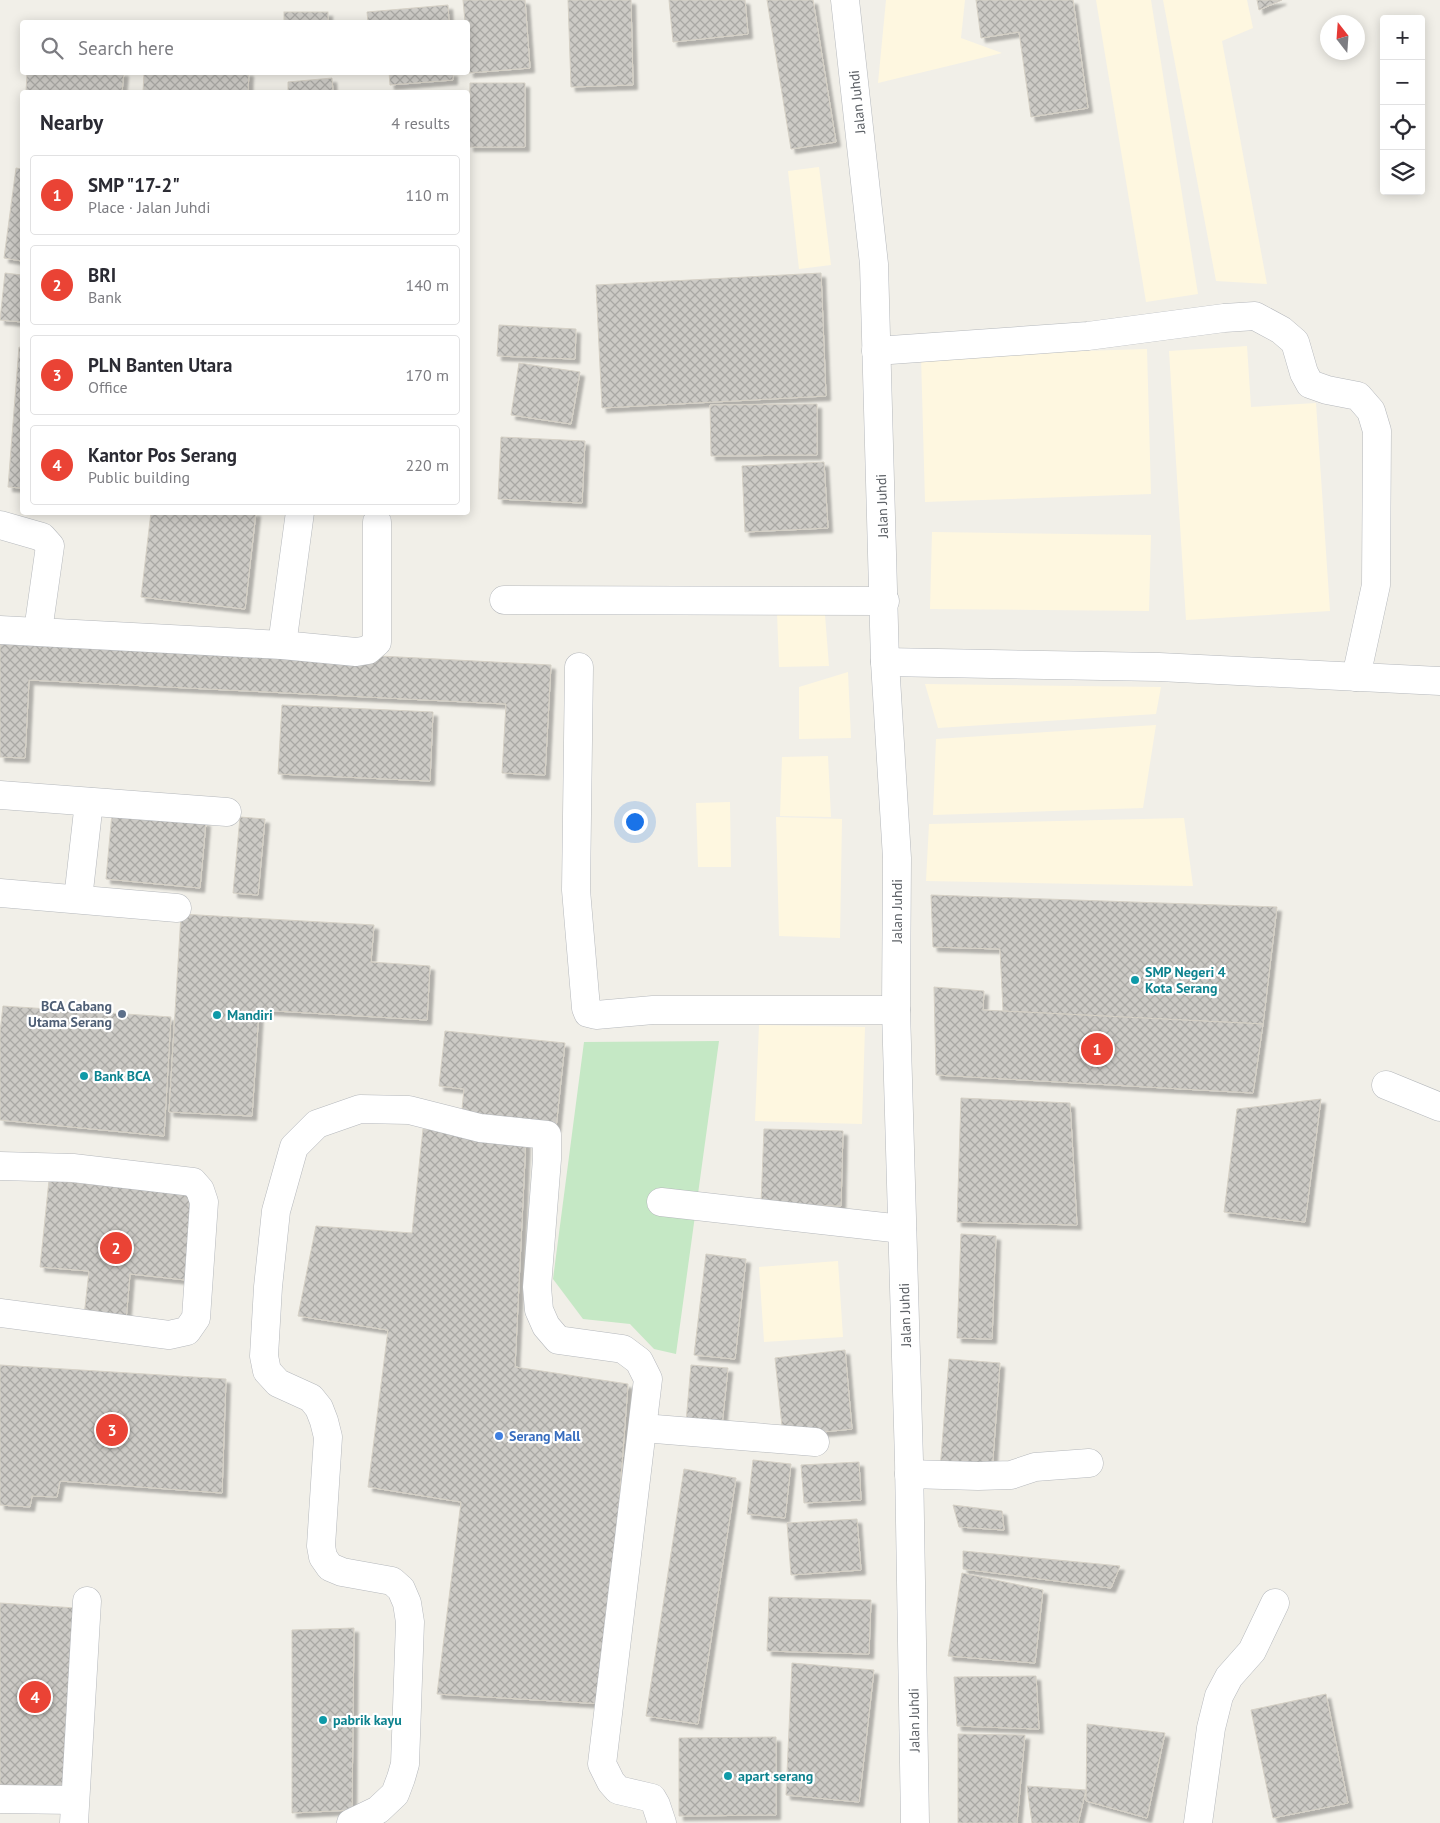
<!DOCTYPE html>
<html lang="en">
<head>
<meta charset="utf-8">
<style>
	:root { --surface:#fff; --page:#f7f7f7; --text:#2b2b33; --muted:#7c7c81; --line:#e1e1e2; --accent:#ea4335 }
	body { margin:0; font-family:"PT Sans",sans-serif; background:var(--page); color:var(--text) }
	.controls { position:absolute; right:15px; top:15px; display:grid; overflow:hidden; border-radius:5px; box-shadow:0 2px 12px #0003 }
	.controls button { width:45px; height:45px; display:grid; place-items:center; padding:0; border:0; border-bottom:1px solid var(--line); background:var(--surface); color:var(--text); font:25px sans-serif }
	.compass { position:absolute; left:1320px; top:15px; width:45px; height:45px; border-radius:50%; background:var(--surface); box-shadow:0 2px 12px #0003; rotate:343deg }
	.you { position:absolute; left:634px; top:821px; width:18px; height:18px; margin:-12px; border:4px solid #fff; border-radius:50%; background:#1a73e8; box-shadow:0 0 0 8px #1a73e833 }
	.badge { display:grid; place-items:center; width:32px; height:32px; border-radius:50%; background:var(--accent); color:#fff; font-size:16px; font-weight:700 }
	.pin { position:absolute; translate:-50% -50%; border:2px solid #fff; box-shadow:0 1px 5px #0006 }
	.list { margin:0; padding:0; list-style:none }
	h2 { display:flex; justify-content:space-between; align-items:center; height:65px; margin:0; padding:0 20px; font-size:21px }
	h2 small { font-size:16px; font-weight:400; color:var(--muted) }
	.list li { display:grid; grid-template-columns:32px 1fr auto; gap:15px; align-items:center; box-sizing:border-box; height:80px; margin:0 10px 10px; padding:0 10px; border:1px solid var(--line); border-radius:5px }
	.list b { display:block; font-size:19px; white-space:nowrap }
	.list p { margin:0; font-size:16px; white-space:nowrap; color:var(--muted) }
	.list em { font-size:16px; font-style:normal; color:var(--muted) }
	.icon { flex:none; width:28px; height:28px; fill:none; stroke:currentColor; stroke-width:2; stroke-linecap:round; stroke-linejoin:round }
	.map { position:relative; flex:none; width:1440px; height:1823px; overflow:hidden }
	.search { position:absolute; background:var(--surface); box-shadow:0 2px 12px #0003; left:20px; top:20px; width:450px; height:55px; display:flex; align-items:center; gap:12px; box-sizing:border-box; padding:0 18px; border-radius:5px; color:var(--muted); font-size:19px }
	.panel { position:absolute; background:var(--surface); box-shadow:0 2px 12px #0003; left:20px; top:90px; width:450px; height:425px; border-radius:5px }
	.map>svg:first-child { display:block }
	.commercial { fill:#fef7e0 }
	.green { fill:#c5e8c5 }
	.building { fill:url(#building-cross-hatch); stroke:#d6d1c6; filter:url(#shadow) }
	.lines { fill:none; stroke-linecap:round; stroke-linejoin:round }
	.minor-casing { stroke:#b5b8bc; stroke-width:29 }
	.minor { stroke:#fff; stroke-width:28 }
	.culture-dot { fill:#0f9aa8; stroke:#fff; stroke-width:2 }
	.service-dot { fill:#5c6f8a; stroke:#fff; stroke-width:2 }
	.shop-dot { fill:#3f7fe0; stroke:#fff; stroke-width:2 }
	.labels { text-anchor:middle; dominant-baseline:central; stroke-width:4.5; stroke-linejoin:round; paint-order:stroke }
	.street-label { font-size:14px; fill:#5f6368; stroke:#fff }
	.culture-label { font-size:14px; font-weight:bold; fill:#0d838f; stroke:#fff; text-anchor:start }
	.service-label { font-size:14px; font-weight:bold; fill:#4e5e75; stroke:#fff; text-anchor:end }
	.shop-label { font-size:14px; font-weight:bold; fill:#366cbe; stroke:#fff; text-anchor:start }
</style>
</head>
<body>
<div class="map">
<svg width="1440" height="1823" viewBox="0 0 1440 1823">
	<defs>
		<pattern id="building-cross-hatch" width="8" height="8" patternUnits="userSpaceOnUse" patternTransform="scale(1.25)"><rect width="8" height="8" fill="#cccac5"/><path d="M0 0l8 8M0 8l8-8" fill="none" stroke="#a9a8a4"/></pattern>
		<filter id="shadow"><feDropShadow dx="4.5" dy="4.5" stdDeviation="1" flood-color="#0004"/></filter>
	</defs>
	<rect width="100%" height="100%" fill="#f1efe8"/>
	<g class="commercial">
		<path d="M886 0H965L961 38 1002 53 878 83Z"/>
		<path d="M1096 0H1151L1198 294 1146 302Z"/>
		<path d="M1163 0H1247L1253 28 1222 41 1267 284 1216 281Z"/>
		<path d="M819 167 831 265 799 269 788 171Z"/>
		<path d="M1247 346 1251 407 1316 403 1330 611 1186 620 1169 351Z"/>
		<path d="M1147 349 1151 494 925 502 921 356Z"/>
		<path d="M932 532 1151 535 1149 611 930 609Z"/>
		<path d="M777 612 825 615 829 666 779 667Z"/>
		<path d="M848 672 851 738 799 739V687Z"/>
		<path d="M925 684 1161 687 1156 714 938 728Z"/>
		<path d="M1156 725 1143 808 933 815 936 739Z"/>
		<path d="M828 756 831 817 780 816 782 757Z"/>
		<path d="M730 802 731 867H698L696 803Z"/>
		<path d="M776 817 842 819 840 938 779 936Z"/>
		<path d="M1184 818 1193 886 926 881 929 824Z"/>
		<path d="M759 1025 865 1027 862 1124 755 1121Z"/>
		<path d="M838 1261 843 1337 764 1342 759 1267Z"/>
	</g>
	<path class="green" d="M719 1041 676 1354 654 1349 630 1324 583 1319 553 1279 584 1042Z"/>
	<g class="building">
		<path d="M463 0H525L530 68 469 73 468 22H465Z"/>
		<path d="M568 0H631L633 85 571 87Z"/>
		<path d="M669 0H745L748 34 673 42Z"/>
		<path d="M767 0H813L836 142 791 149Z"/>
		<path d="M976 0H1073L1088 108 1031 117 1019 32 981 38Z"/>
		<path d="M1257 0H1282L1259 10Z"/>
		<path d="M448 5 449 22H368L367 12Z"/>
		<rect x="284" y="12" width="44" height="10"/>
		<path d="M27 72H124L122 92H26Z"/>
		<path d="M144 72H249L248 92H143Z"/>
		<path d="M389 72H453V80L390 85Z"/>
		<path d="M332 78 333 92H288V82Z"/>
		<path d="M470 83H525V147H469Z"/>
		<path d="M16 168 22 169V261L4 258Z"/>
		<path d="M5 273 22 275V322L0 320Z"/>
		<path d="M821 273 826 396 602 408 596 285Z"/>
		<path d="M499 325 576 329 575 359 497 356Z"/>
		<path d="M19 347 22 348V488L8 487Z"/>
		<path d="M519 363 580 372 571 424 511 415Z"/>
		<path d="M817 404V455L711 456 710 405Z"/>
		<path d="M501 437 585 441 582 503 498 499Z"/>
		<path d="M824 462 828 528 745 532 742 466Z"/>
		<path d="M151 512H256L245 609 141 597Z"/>
		<path d="M0 636 551 665 545 775 502 773 506 704 29 680 25 758 0 757Z"/>
		<path d="M282 705 433 712 430 781 278 774Z"/>
		<path d="M112 813 206 822 200 888 106 879Z"/>
		<path d="M240 817 265 819 258 895 233 893Z"/>
		<path d="M931 895 1277 907 1263 1024 1003 1011 1000 949 933 947Z"/>
		<path d="M181 914 374 925 371 962 430 966 427 1020 259 1010 252 1116 169 1112Z"/>
		<path d="M934 987 984 991 983 1010 1263 1024 1253 1093 936 1075Z"/>
		<path d="M3 1006 171 1017 164 1136 0 1120V1032Z"/>
		<path d="M445 1031 565 1043 556 1128 461 1119 464 1089 439 1086Z"/>
		<path d="M961 1098 1070 1103 1077 1225 957 1222Z"/>
		<path d="M1321 1099 1305 1222 1224 1212 1237 1109Z"/>
		<path d="M423 1129 526 1138 515 1367 628 1384 604 1704 437 1694 461 1502 368 1487 388 1330 298 1316 316 1226 412 1233Z"/>
		<path d="M764 1129 843 1131 841 1206 761 1204Z"/>
		<path d="M49 1180 195 1195 186 1280 130 1274 126 1320 84 1316 89 1271 40 1267Z"/>
		<path d="M961 1234 996 1236 992 1339 957 1338Z"/>
		<path d="M706 1254 746 1259 735 1359 694 1355Z"/>
		<path d="M845 1350 852 1429 783 1436 775 1358Z"/>
		<path d="M949 1359 1000 1363 992 1472 940 1469Z"/>
		<path d="M0 1365 226 1379 222 1493 60 1481 57 1497 32 1496 30 1507 0 1505Z"/>
		<path d="M691 1365 728 1368 722 1425 686 1422Z"/>
		<path d="M753 1460 791 1464 785 1518 747 1514Z"/>
		<path d="M859 1462 861 1500 804 1503 801 1465Z"/>
		<path d="M684 1469 736 1478 698 1724 646 1716Z"/>
		<path d="M953 1505 1002 1511 1004 1530 959 1527Z"/>
		<path d="M857 1519 861 1570 791 1575 787 1523Z"/>
		<path d="M963 1551 1120 1566 1111 1588 963 1569Z"/>
		<path d="M962 1573 1043 1590 1035 1663 948 1656Z"/>
		<path d="M769 1597 871 1600 869 1654 767 1651Z"/>
		<path d="M0 1603 76 1608 64 1787 0 1785Z"/>
		<path d="M354 1628 352 1810 292 1813V1630Z"/>
		<path d="M792 1663 874 1670 859 1802 786 1795Z"/>
		<path d="M1036 1676 1039 1729 957 1726 954 1677Z"/>
		<path d="M1326 1694 1348 1803 1273 1818 1251 1710Z"/>
		<path d="M1087 1724 1165 1733 1147 1818 1086 1801Z"/>
		<path d="M958 1734 1025 1735 1017 1823H958Z"/>
		<path d="M776 1737V1815L679 1816V1738Z"/>
		<path d="M1027 1786 1086 1790 1078 1823H1032Z"/>
	</g>
	<g class="lines">
		<g class="minor-casing">
			<g id="minor">
				<path d="M845 0 874 264 885 662 897 858 896 1010 909 1461 915 1823"/>
				<path d="M876 351 1088 336 1224 318 1255 316 1281 330 1295 342 1304 373 1310 384 1327 390 1358 396 1371 411 1377 431 1376 585 1356 677"/>
				<path d="M0 525 42 537 50 546 38 631"/>
				<path d="M504 600 885 601"/>
				<path d="M0 630 282 645 356 652 368 650 377 642V522"/>
				<path d="M282 645 300 512"/>
				<path d="M885 662 1159 667 1440 681"/>
				<path d="M579 667 576 890 586 1008 588 1013 596 1015 653 1010H896"/>
				<path d="M0 795 227 812"/>
				<path d="M0 893 177 908"/>
				<path d="M78 899 89 802"/>
				<path d="M1386 1085 1440 1107"/>
				<path d="M0 1166 73 1168 193 1182 200 1190 204 1202 196 1318 187 1331 169 1335 0 1313"/>
				<path d="M661 1202 902 1229"/>
				<path d="M643 1428 815 1442"/>
				<path d="M909 1474 978 1476 1011 1475 1035 1467 1089 1463"/>
				<path d="M0 1799 74 1800"/>
				<path d="M74 1823 87 1601"/>
				<path d="M351 1823 378 1810 395 1794 401 1778 405 1764 410 1622 407 1603 401 1589 392 1581 342 1572 330 1567 323 1557 321 1546 328 1437 324 1421 319 1408 311 1398 278 1383 267 1371 264 1356 268 1287 276 1211 294 1147 317 1124 360 1109 409 1110 480 1128 547 1135V1159L537 1287 539 1310 546 1326 558 1340 623 1349 639 1361 648 1379 602 1764 611 1782 618 1790 652 1798 656 1805 662 1823"/>
				<path d="M1198 1823 1211 1728 1219 1696 1229 1677 1252 1651 1275 1603"/>
			</g>
		</g>
		<use href="#minor" class="minor"/>
	</g>
	<g class="culture-dot">
		<circle cx="1135" cy="980" r="5"/>
		<circle cx="217" cy="1015" r="5"/>
		<circle cx="84" cy="1076" r="5"/>
		<circle cx="323" cy="1720" r="5"/>
		<circle cx="728" cy="1776" r="5"/>
	</g>
	<circle class="service-dot" cx="122" cy="1014" r="5"/>
	<circle class="shop-dot" cx="499" cy="1436" r="5"/>
	<g class="labels">
		<g class="street-label">
			<text transform="translate(857 102) rotate(-96)">Jalan Juhdi</text>
			<text transform="translate(882 506) rotate(-92)">Jalan Juhdi</text>
			<text transform="translate(897 911) rotate(-90)">Jalan Juhdi</text>
			<text transform="translate(905 1315) rotate(-92)">Jalan Juhdi</text>
			<text transform="translate(914 1720) rotate(-91)">Jalan Juhdi</text>
		</g>
		<g class="culture-label">
			<text x="1145" y="972">SMP Negeri 4<tspan x="1145" dy="16">Kota Serang</tspan></text>
			<text x="227" y="1015">Mandiri</text>
			<text x="94" y="1076">Bank BCA</text>
			<text x="333" y="1720">pabrik kayu</text>
			<text x="738" y="1776">apart serang</text>
		</g>
		<g class="service-label">
			<text x="112" y="1006">BCA Cabang<tspan x="112" dy="16">Utama Serang</tspan></text>
		</g>
		<g class="shop-label">
			<text x="509" y="1436">Serang Mall</text>
		</g>
	</g>
</svg>
<div class="controls">
<button>+</button>
<button>−</button>
<button><svg class="icon" aria-label="locate" viewBox="0 0 24 24"><circle cx="12" cy="12" r="6"/><path d="M12 2v4M12 18v4M2 12h4M18 12h4"/></svg></button>
<button><svg class="icon" aria-label="layers" viewBox="0 0 24 24"><path d="M12 4l9 5-9 5-9-5zM3 14l9 5 9-5"/></svg></button>
</div>
<svg class="compass" viewBox="-18 -18 36 36"><path d="M0-13l5 13h-10z" fill="#e53935"/><path d="M0 13l5-13h-10z" fill="#7c7c81"/></svg>
<div class="you"></div>
<div class="pin badge" style="left:1097px;top:1049px">1</div>
<div class="pin badge" style="left:116px;top:1248px">2</div>
<div class="pin badge" style="left:112px;top:1430px">3</div>
<div class="pin badge" style="left:35px;top:1697px">4</div>
<div class="search"><svg class="icon" aria-label="search" viewBox="0 0 24 24"><circle cx="10" cy="10" r="6"/><path d="M15 15l6 6"/></svg>Search here</div>
<section class="panel">
<h2>Nearby<small>4 results</small></h2>
<ul class="list">
<li><span class="badge">1</span><div><b>SMP &quot;17-2&quot;</b><p>Place · Jalan Juhdi</p></div><em>110 m</em></li>
<li><span class="badge">2</span><div><b>BRI</b><p>Bank</p></div><em>140 m</em></li>
<li><span class="badge">3</span><div><b>PLN Banten Utara</b><p>Office</p></div><em>170 m</em></li>
<li><span class="badge">4</span><div><b>Kantor Pos Serang</b><p>Public building</p></div><em>220 m</em></li>
</ul>
</section>
</div>
</body>
</html>
